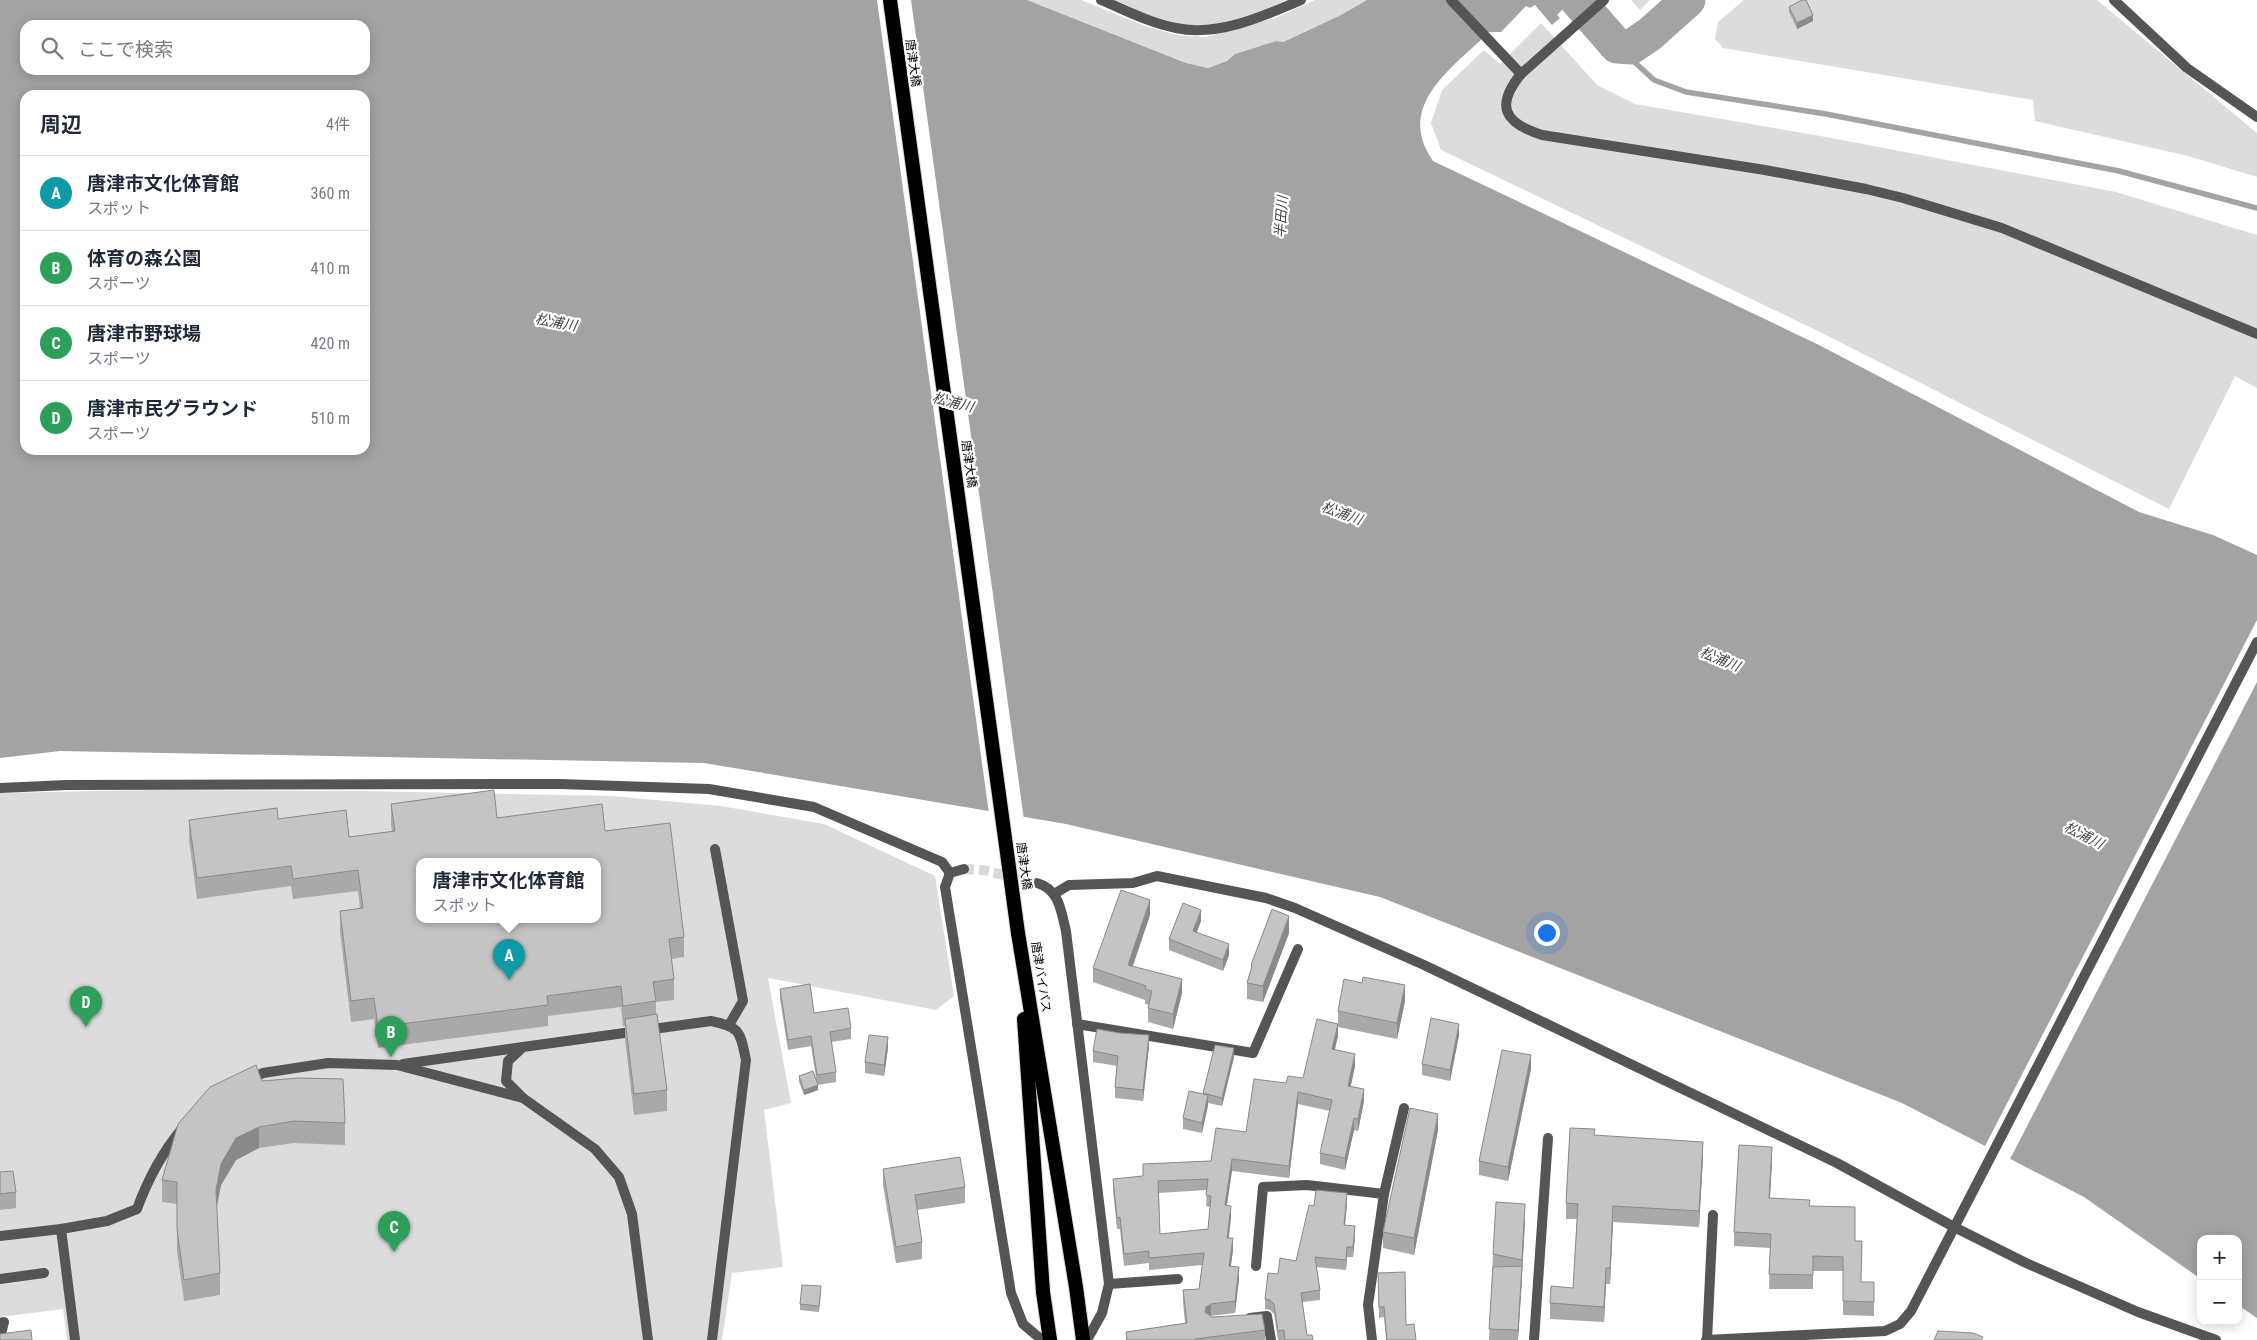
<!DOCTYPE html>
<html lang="ja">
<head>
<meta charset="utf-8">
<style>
	:root { --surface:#fff; --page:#f6f6f7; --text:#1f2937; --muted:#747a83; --line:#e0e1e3; --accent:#000 }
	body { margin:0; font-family:"Roboto Condensed","Noto Sans JP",sans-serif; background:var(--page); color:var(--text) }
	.controls { position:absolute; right:15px; bottom:15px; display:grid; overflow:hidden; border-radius:10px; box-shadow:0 2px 12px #0003 }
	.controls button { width:45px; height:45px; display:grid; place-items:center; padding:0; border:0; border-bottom:1px solid var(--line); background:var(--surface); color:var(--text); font:25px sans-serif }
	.you { position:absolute; left:1546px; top:932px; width:18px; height:18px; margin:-12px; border:4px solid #fff; border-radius:50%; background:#1a73e8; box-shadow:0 0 0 8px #1a73e833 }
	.badge { display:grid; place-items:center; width:32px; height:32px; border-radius:50%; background:var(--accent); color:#fff; font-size:16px; font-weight:700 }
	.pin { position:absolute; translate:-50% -41px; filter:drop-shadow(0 1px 2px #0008) }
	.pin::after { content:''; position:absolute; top:26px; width:18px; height:15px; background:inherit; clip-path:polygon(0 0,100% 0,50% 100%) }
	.popup { position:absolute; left:416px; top:858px; width:185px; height:65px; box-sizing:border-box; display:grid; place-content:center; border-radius:10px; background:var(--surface); filter:drop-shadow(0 1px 4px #0005); font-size:16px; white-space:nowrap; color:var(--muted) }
	.popup b { font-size:19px; color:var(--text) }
	.popup::after { content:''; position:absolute; left:50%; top:100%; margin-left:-10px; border:10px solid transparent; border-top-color:var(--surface) }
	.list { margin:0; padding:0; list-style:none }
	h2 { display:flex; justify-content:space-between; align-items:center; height:65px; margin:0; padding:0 20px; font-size:21px }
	h2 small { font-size:16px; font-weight:400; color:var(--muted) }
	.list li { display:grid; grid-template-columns:32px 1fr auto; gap:15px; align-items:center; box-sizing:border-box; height:75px; padding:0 20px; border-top:1px solid var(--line) }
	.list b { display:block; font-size:19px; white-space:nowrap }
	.list p { margin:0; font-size:16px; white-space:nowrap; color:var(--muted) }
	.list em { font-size:16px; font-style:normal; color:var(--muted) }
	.icon { flex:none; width:28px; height:28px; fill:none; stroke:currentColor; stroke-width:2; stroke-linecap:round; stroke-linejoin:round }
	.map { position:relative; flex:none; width:2257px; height:1340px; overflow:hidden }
	.search { position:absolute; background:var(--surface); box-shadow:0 2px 12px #0003; left:20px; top:20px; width:350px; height:55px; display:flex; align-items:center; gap:12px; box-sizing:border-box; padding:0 18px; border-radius:15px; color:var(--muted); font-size:19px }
	.panel { position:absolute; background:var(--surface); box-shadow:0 2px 12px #0003; left:20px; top:90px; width:350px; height:365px; border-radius:15px }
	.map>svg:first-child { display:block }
	.green { fill:#dcdcdc; fill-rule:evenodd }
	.water { fill:#a3a3a3; fill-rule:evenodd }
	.pier { fill:#fff }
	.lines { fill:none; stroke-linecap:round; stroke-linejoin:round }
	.stream { stroke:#a3a3a3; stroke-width:5.5 }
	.river { stroke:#a3a3a3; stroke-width:35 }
	.minor-tunnel { stroke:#d9d9d9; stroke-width:10; stroke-dasharray:10 5; stroke-linecap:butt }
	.trunk-casing { stroke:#dbdbdb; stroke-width:16 }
	.service { stroke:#555; stroke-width:10 }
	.pedestrian { stroke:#555; stroke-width:10 }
	.minor { stroke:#555; stroke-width:10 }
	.tertiary { stroke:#555; stroke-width:10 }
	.trunk { stroke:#000; stroke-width:14 }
	.trunk-bridge-casing { stroke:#dbdbdb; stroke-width:16; stroke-linecap:butt }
	.trunk-bridge { stroke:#000; stroke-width:14 }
	.wall { fill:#a9a9a9; fill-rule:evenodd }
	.shaded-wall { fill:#898989 }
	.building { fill:#c4c4c4; stroke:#898989; fill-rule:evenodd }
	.labels { text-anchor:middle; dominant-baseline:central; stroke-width:4.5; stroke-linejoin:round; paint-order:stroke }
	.street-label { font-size:12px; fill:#000; stroke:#fff }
	.water-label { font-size:14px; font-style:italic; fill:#444; stroke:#fff }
</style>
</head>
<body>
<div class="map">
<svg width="2257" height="1340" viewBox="0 0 2257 1340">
	<rect width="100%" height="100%" fill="#fff"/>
	<g class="green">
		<path d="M1027 0H1081L1145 26 1177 35 1206 37 1275 18 1315 0H1367L1341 15 1282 42 1276 41 1235 54 1227 61 1208 68 1186 63Z"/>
		<path d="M1109 0H1286C1255 15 1214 29 1178 24 1154 20 1132 10 1109 0Z"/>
		<path d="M1631 0H1650L1640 10Z"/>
		<path d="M1744 0H2097L2257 133V177L2188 156 2035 121 2033 100 1723 48 1715 39 1718 22Z"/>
		<path d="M1541 23 1597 85 1635 104 1826 137 2116 192 2257 235V388L2235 376 2169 509 1818 331 1441 150 1431 123 1442 90 1484 50 1500 64Z"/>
		<path d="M150 790 365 791 612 796 721 806 824 824 935 876 954 996 936 1010 768 978 791 1103 764 1110 783 1267 732 1273 722 1340H67L63 1309 0 1317V793ZM420 861H598V919H420Z"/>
	</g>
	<path class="water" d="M0 0H1027L1186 63 1208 68 1227 61 1235 54 1276 41 1283 42 1341 15 1367 0H1583L1569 12 1565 7 1557 15 1560 18 1552 25 1535 5 1530 8 1526 6 1501 32H1489C1453 68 1394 105 1433 161L1817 344 2139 512 2213 535 2257 555V1318L2238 1305V1239H2201V1279L2084 1197 1902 1103 1380 897 1066 824 704 763 60 751 0 758ZM25 25H365V70H25ZM25 95H365V450H25Z"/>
	<g class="pier">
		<path d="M877 0H911L1024 820 989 814Z"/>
		<path d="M2257 620V682L2009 1161 1984 1148Z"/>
	</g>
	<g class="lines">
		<path class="stream" d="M1617 46 1654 80 1686 92 1826 114 2119 171 2257 208"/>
		<path class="river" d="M1577 0 1617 46 1631 47 1650 34 1688 0"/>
		<path class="minor-tunnel" d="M964 869 983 870 1037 883"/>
		<g class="trunk-casing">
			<g id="trunk">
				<path d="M1018 933 1076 1287 1083 1340"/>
				<path d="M1024 1019 1043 1292 1050 1340"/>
			</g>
		</g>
		<g class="service">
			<path d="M2114 0 2187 68 2257 117"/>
			<path d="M715 849 743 1001 729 1025"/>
			<path d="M1054 894 1069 885 1133 883 1157 876 1266 898 1295 908 1424 965 1837 1163 1954 1227 2026 1263 2138 1312 2216 1340"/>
			<path d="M1077 1024 1253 1053 1298 949"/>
			<path d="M403 1064 523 1047"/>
			<path d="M247 1081 263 1073 328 1063 397 1065 523 1098"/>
			<path d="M0 1236 61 1229 107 1221 137 1209C148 1179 161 1154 181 1130"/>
			<path d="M1256 1266 1263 1187 1307 1185 1384 1194"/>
			<path d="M0 1279 44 1273"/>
			<path d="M1109 1284 1178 1279"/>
			<path d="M1250 1318 1267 1316 1271 1340"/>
			<path d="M648 1340 632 1214 619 1177 595 1149 523 1098 506 1081 508 1061 523 1047 711 1021C741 1027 740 1032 746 1060L712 1340"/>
			<path d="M1534 1340 1548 1138"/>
			<path d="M1707 1340 1713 1215"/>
		</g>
		<path class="pedestrian" d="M0 788 67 785 560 784 709 789 814 807 942 862 950 873"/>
		<g class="minor">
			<path d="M1101 0C1125 10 1150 23 1176 28 1217 37 1264 16 1301 0"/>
			<path d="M1451 0 1521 74"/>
			<path d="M1604 0 1521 74C1495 106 1504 123 1542 135L1765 170 1866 189 1903 198 2002 228 2257 334"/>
			<path d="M964 869 950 873 945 887 1011 1293 1023 1324 1042 1340"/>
			<path d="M1037 883C1059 889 1061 911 1066 931L1109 1284 1102 1313 1087 1340"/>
			<path d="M61 1229 75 1340"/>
			<path d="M0 1323 4 1322 0 1338"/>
			<path d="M1372 1340 1368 1305 1384 1194 1404 1108"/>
		</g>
		<path class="tertiary" d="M1706 1340 1885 1331 1900 1324 1911 1311 2257 642"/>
		<use href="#trunk" class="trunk"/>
		<g class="trunk-bridge-casing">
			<path id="trunk-bridge" d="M890 0 1018 933"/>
		</g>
		<use href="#trunk-bridge" class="trunk-bridge"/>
	</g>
	<g class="wall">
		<path d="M1789 7 1813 21 1797 29 1789 12Z"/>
		<path d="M391 804 605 831 684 937V957L671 959 674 979V1000L656 1002V1014L667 1090V1111L634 1115 625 1040V1026H623L621 1007 548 1016V1026L378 1048 374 1019 351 1022 340 932V911L360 909 358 891 293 899 291 886 197 899 189 840V820L278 819 349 837 392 832 391 824Z"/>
		<path d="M1150 915 1133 966 1182 993 1173 1029 1148 1022V1008L1149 1005 1145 1004V1000L1093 982V968Z"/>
		<path d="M1201 921 1197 932 1229 955 1223 971 1169 950V939Z"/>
		<path d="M1289 933 1263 1002 1247 999V983L1251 971V965Z"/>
		<path d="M780 989 814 1013 851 1028V1039L831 1042 836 1072V1082L818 1085V1090L804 1095 799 1082V1076L816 1077 811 1046 788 1050 780 999Z"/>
		<path d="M1405 1001 1397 1039 1338 1027V1036L1335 1049 1355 1066 1351 1086 1364 1101 1358 1131 1354 1130 1345 1170 1320 1164V1153L1330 1111 1298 1104 1289 1178 1232 1171 1227 1205 1231 1217 1229 1238 1233 1250 1231 1266 1239 1279 1235 1313 1210 1316 1212 1317 1265 1330V1340H1126V1332L1185 1323 1183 1302V1290L1199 1289 1202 1265 1149 1270V1263L1124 1266 1120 1229H1117L1113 1191V1179L1143 1176V1164L1211 1161 1246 1132 1286 1083 1303 1078 1338 1024V1011ZM1207 1190 1206 1206 1210 1207 1208 1229 1160 1234 1159 1193Z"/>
		<path d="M1459 1035 1450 1081 1422 1075V1064Z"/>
		<path d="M1149 1046 1143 1101 1115 1098V1087L1117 1066 1093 1062V1051Z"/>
		<path d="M888 1048 884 1076 865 1073V1062Z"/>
		<path d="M1234 1057 1222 1106 1208 1103 1202 1133 1183 1129V1118Z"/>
		<path d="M1531 1069 1508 1181 1479 1175V1161Z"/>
		<path d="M262 1081 345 1123V1145L294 1143 259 1148 236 1160 221 1185 216 1207 220 1273V1295L184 1301 177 1251V1204L162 1202V1180Z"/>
		<path d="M1438 1130 1414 1255 1383 1248V1232Z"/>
		<path d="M1595 1135 1703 1158 1699 1227 1613 1222 1610 1284H1606L1604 1322 1550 1319V1303L1573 1288 1577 1219H1566V1203Z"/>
		<path d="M1772 1161 1770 1198 1810 1206 1855 1241 1861 1282H1874V1316L1843 1315V1271H1813V1289H1769L1770 1248 1734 1246V1232Z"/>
		<path d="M883 1169 965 1187V1203L917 1210 922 1242V1259L896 1263 883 1185Z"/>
		<path d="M0 1172 16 1192V1208L0 1210Z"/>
		<path d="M1347 1203 1345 1225 1355 1236 1353 1257H1347L1346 1270 1316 1267 1320 1290V1300L1302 1302 1307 1335 1313 1340H1278L1274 1314 1270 1310 1265 1309V1299L1278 1274 1296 1261 1314 1206Z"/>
		<path d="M1525 1220 1518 1340H1489L1493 1254Z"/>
		<path d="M1378 1273 1406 1325 1416 1340H1386L1384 1317 1379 1318Z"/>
		<path d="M821 1292 819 1312 800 1310V1304Z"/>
	</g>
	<g class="shaded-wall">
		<path d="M1813 15V21L1797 29V23Z"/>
		<path d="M1150 900V915L1128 979V965Z"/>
		<path d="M1201 910V921L1193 941V931Z"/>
		<path d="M1289 916V933L1263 1002V986Z"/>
		<path d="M1229 944V955L1223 971V960Z"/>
		<path d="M1182 979V993L1173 1029V1014Z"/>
		<path d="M1405 985V1001L1397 1039V1023Z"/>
		<path d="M1338 1024V1036L1332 1060V1049Z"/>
		<path d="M1459 1024V1035L1450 1081V1070Z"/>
		<path d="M1149 1035V1046L1143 1101V1090Z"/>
		<path d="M888 1037V1048L884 1076V1065Z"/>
		<path d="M1234 1048V1057L1222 1106V1098Z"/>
		<path d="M1355 1054V1066L1348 1097V1086Z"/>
		<path d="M1531 1055V1069L1508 1181V1167Z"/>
		<path d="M818 1085V1090L804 1095V1090Z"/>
		<path d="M1364 1089V1101L1358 1131V1119Z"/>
		<path d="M1298 1092V1104L1289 1178V1166Z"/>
		<path d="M1208 1095V1106L1202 1133V1123Z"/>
		<path d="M1438 1114V1130L1414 1255V1238Z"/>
		<path d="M1354 1118V1130L1345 1170V1158Z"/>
		<path d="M259 1127V1148L236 1160 221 1185 216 1211V1190L221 1164 236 1138Z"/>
		<path d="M1703 1142V1158L1699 1227V1211Z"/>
		<path d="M1772 1147V1161L1769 1212V1198Z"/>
		<path d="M1232 1159V1171L1225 1216V1205Z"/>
		<path d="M1347 1193V1203L1344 1235V1225Z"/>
		<path d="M1525 1204V1220L1522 1277V1260Z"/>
		<path d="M1231 1206V1217L1227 1249V1238Z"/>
		<path d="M1613 1206V1222L1610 1284V1268Z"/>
		<path d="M1355 1226V1236L1353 1257V1247Z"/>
		<path d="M1233 1238V1250L1229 1278V1266Z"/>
		<path d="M1347 1247V1257L1346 1270V1260Z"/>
		<path d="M1522 1266V1280L1518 1340V1330Z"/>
		<path d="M1239 1267V1279L1235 1313V1301Z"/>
		<path d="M1606 1268V1284L1604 1322V1307Z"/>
		<path d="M1211 1304V1315L1206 1319 1205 1312 1206 1307Z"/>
	</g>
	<g class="building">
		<path d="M1802 0H1806L1813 15 1797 23 1789 7Z"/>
		<path d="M494 790 497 818 602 804 605 831 670 823 684 937 669 939 674 979 653 982 656 1001 623 1006 621 986 547 996 548 1005 378 1027 374 998 351 1001 340 911 363 908 358 870 293 879 291 866 197 878 189 820 277 808 278 819 346 810 349 837 395 831 391 804ZM420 861H598V919H420Z"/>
		<path d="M1121 890 1150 900 1128 965 1182 979 1173 1014 1148 1008 1152 991 1145 989 1146 986 1093 968Z"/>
		<path d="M1183 903 1201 910 1193 931 1229 944 1223 960 1169 939Z"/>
		<path d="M1272 909 1289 916 1263 986 1247 983 1252 966 1251 965Z"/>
		<path d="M1363 977 1405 985 1397 1023 1338 1011 1344 979 1362 983Z"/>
		<path d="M810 984 814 1013 848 1008 851 1028 830 1032 836 1072 817 1075 811 1036 788 1040 780 989Z"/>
		<path d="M657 1014 667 1090 634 1094 625 1019Z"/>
		<path d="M1431 1018 1459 1024 1450 1070 1422 1064Z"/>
		<path d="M1317 1019 1338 1024 1332 1049 1355 1054 1348 1086 1364 1089 1358 1119 1354 1118 1345 1158 1320 1153 1332 1100 1298 1092 1289 1166 1232 1159 1225 1205 1231 1206 1227 1238H1233L1229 1266 1239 1267 1235 1301 1211 1304 1206 1307 1205 1312 1212 1317 1262 1314 1265 1330 1195 1339V1340H1127L1126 1332 1187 1323 1183 1290 1199 1289 1204 1253 1149 1258V1251L1124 1254 1120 1217 1117 1218 1113 1179 1143 1176V1164L1211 1161 1216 1128 1246 1132 1254 1079 1286 1083 1288 1076 1303 1078ZM1208 1179 1206 1195 1211 1196 1208 1229 1160 1234 1158 1181Z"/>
		<path d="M1097 1029 1120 1033 1149 1035 1143 1090 1115 1087 1118 1056 1093 1051Z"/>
		<path d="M869 1035 888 1037 884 1065 865 1062Z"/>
		<path d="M1215 1045 1234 1048 1222 1098 1203 1093Z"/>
		<path d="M1502 1050 1531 1055 1508 1167 1479 1161Z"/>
		<path d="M256 1065 262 1081 299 1078 343 1079 345 1123 294 1121 259 1127 236 1138 221 1164 216 1190 220 1273 184 1280 177 1229V1182L162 1180 178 1124 210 1087Z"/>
		<path d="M813 1071 818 1085 804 1090 799 1076Z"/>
		<path d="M1189 1091 1208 1095 1202 1123 1183 1118Z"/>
		<path d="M1410 1108 1438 1114 1414 1238 1383 1232Z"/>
		<path d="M1570 1128 1595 1129 1594 1135 1703 1142 1699 1211 1613 1206 1610 1268H1606L1604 1307 1550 1303 1551 1286 1573 1288 1578 1204 1566 1203Z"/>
		<path d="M1739 1145 1772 1147 1769 1198 1810 1200 1809 1206 1855 1207V1241H1862L1861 1282H1874V1302L1843 1301V1257L1813 1256V1275L1769 1274 1771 1234 1734 1232Z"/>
		<path d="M960 1157 965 1187 915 1195 922 1242 896 1247 883 1169Z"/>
		<path d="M13 1171 16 1192 0 1194V1172Z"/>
		<path d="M1316 1190 1347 1193 1344 1225 1355 1226 1353 1247H1347L1346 1260 1315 1257 1320 1290 1301 1293 1307 1335H1312L1313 1340H1285L1284 1330 1278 1331 1274 1304 1270 1300 1265 1299 1268 1273 1278 1274 1280 1258 1296 1261 1309 1205 1314 1206Z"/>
		<path d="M1496 1202 1525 1204 1522 1260 1493 1254Z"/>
		<path d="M1522 1266 1518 1330 1489 1329 1493 1267Z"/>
		<path d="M1405 1272 1406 1325 1414 1324 1416 1340H1387L1384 1307H1379L1378 1273Z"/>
		<path d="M802 1285 821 1286 819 1306 800 1304Z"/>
		<path d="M31 1330 32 1340H0V1334Z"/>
		<path d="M1938 1331 1973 1333 1983 1337 1981 1340H1934Z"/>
	</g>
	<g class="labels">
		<g class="street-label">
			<text transform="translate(913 63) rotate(82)">唐津大橋</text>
			<text transform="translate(969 464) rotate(82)">唐津大橋</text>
			<text transform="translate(1024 866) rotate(82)">唐津大橋</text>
			<text transform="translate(1041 977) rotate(81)">唐津バイパス</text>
		</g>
		<g class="water-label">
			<text transform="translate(1281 217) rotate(-86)">半田川</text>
			<text transform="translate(556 322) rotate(10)">松浦川</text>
			<text transform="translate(953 402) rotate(14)">松浦川</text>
			<text transform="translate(1342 513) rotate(20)">松浦川</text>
			<text transform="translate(1720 659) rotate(22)">松浦川</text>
			<text transform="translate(2084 835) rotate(27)">松浦川</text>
		</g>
	</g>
</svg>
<div class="controls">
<button>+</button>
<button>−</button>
</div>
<div class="you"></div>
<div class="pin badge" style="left:509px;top:980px;background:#0f9aa8">A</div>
<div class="popup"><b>唐津市文化体育館</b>スポット</div>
<div class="pin badge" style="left:391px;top:1057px;background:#2e9e5b">B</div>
<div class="pin badge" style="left:394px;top:1252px;background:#2e9e5b">C</div>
<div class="pin badge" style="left:86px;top:1027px;background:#2e9e5b">D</div>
<div class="search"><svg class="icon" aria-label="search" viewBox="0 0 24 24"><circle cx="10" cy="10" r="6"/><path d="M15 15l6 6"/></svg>ここで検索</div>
<section class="panel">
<h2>周辺<small>4件</small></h2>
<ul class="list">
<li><span class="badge" style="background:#0f9aa8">A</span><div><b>唐津市文化体育館</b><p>スポット</p></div><em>360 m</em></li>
<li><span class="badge" style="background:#2e9e5b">B</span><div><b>体育の森公園</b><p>スポーツ</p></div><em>410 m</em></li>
<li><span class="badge" style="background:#2e9e5b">C</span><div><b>唐津市野球場</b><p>スポーツ</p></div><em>420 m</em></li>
<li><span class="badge" style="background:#2e9e5b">D</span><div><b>唐津市民グラウンド</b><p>スポーツ</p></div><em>510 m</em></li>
</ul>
</section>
</div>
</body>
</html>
